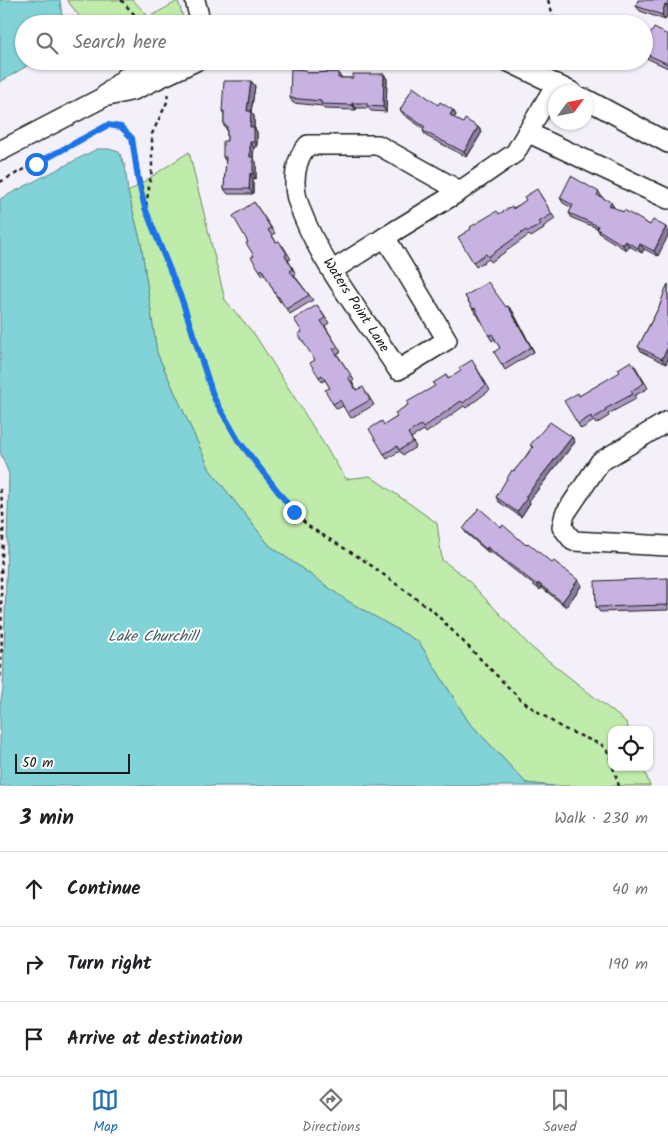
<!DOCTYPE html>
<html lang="en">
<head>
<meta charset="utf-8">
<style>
	:root { --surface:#fff; --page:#f6f6f6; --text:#202124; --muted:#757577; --line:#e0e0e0; --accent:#1f6fb2 }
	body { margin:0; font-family:Kalam,sans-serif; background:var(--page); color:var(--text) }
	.controls { position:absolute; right:15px; bottom:15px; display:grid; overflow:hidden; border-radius:10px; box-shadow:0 1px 4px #0004 }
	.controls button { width:45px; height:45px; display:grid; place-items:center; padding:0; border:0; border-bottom:1px solid var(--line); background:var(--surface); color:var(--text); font:25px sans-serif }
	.compass { position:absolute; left:548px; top:85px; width:45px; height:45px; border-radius:50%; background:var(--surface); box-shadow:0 1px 4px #0004; rotate:57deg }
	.scale { position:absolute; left:15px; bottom:12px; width:115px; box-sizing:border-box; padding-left:5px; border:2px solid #1c1c1c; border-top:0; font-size:14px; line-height:18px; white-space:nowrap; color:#1c1c1c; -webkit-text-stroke:4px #fff; paint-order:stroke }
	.stop { position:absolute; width:15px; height:15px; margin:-11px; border:4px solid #1a73e8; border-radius:50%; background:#fff }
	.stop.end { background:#1a73e8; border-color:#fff; box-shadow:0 1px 5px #0008 }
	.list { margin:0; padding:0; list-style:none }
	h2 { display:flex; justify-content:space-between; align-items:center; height:65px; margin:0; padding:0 20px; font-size:21px }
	h2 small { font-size:16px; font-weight:400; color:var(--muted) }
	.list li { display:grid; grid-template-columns:32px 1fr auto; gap:15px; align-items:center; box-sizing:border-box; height:75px; padding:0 20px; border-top:1px solid var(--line) }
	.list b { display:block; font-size:19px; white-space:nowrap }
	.list em { font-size:16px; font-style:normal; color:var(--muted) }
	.icon { flex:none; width:28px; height:28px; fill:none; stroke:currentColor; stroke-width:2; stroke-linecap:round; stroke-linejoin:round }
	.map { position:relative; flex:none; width:668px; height:786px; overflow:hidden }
	.search { position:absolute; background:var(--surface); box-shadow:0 1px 4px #0004; left:15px; right:15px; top:15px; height:55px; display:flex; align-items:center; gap:12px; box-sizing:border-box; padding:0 18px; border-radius:28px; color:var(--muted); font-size:19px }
	.sheet { height:290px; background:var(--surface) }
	nav { display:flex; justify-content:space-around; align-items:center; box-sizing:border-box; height:70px; border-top:1px solid var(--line); background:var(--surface); font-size:14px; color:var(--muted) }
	nav a { display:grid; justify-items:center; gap:2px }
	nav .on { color:var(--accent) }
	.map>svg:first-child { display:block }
	.green { fill:#bfecaa; stroke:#6e8463 }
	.water { fill:#82d3d8; stroke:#598a8d }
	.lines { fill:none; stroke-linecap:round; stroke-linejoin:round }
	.minor-casing { stroke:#1c1c1c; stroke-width:22 }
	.path { stroke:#1c1c1c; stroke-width:2.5; stroke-dasharray:4 4; stroke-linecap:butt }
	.minor { stroke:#fff; stroke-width:19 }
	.wall { fill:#ab99c2; stroke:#1c1c1c }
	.shaded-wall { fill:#8b7d9e; stroke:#1c1c1c }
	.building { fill:#c7b2e2; stroke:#1c1c1c }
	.route { stroke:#1a73e8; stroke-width:6 }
	.labels { text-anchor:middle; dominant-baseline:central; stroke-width:4; stroke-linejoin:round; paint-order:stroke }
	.street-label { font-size:14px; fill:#1c1c1c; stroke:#fff }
	.water-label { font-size:15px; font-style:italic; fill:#405c5e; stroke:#fff }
</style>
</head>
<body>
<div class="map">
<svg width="668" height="786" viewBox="0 0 668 786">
	<rect width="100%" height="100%" fill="#f4f0f9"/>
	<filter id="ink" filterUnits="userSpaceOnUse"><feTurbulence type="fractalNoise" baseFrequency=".02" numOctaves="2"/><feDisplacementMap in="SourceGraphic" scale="10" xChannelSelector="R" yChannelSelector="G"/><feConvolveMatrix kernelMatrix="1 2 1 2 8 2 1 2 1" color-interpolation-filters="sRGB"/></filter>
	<g filter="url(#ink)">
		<g class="green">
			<path d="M67 0H133L149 17 178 1 185 24H85Z"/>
			<path d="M189 152 225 300 255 335 346 479 370 476 437 523 442 560 464 576 531 647 626 722 629 730H612V767H643L650 786H553L526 783 468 721 419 642 346 600 269 545 210 470 157 353 141 243 128 192Z"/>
		</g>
		<g class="water">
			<path d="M0 0H60L63 24H24V61H35L0 82Z"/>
			<path d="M97 149H109L119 152 125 166 128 192 141 243 157 353 210 470 269 545 346 600 419 642 468 721 526 783 553 786H0V705L3 689 9 474 0 452V199Z"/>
		</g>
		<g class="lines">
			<g class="minor-casing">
				<g id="minor">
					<path d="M195 0 201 24"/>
					<path d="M507 61 572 92"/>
					<path d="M108 96 134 90 196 61"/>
					<path d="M586 99 668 143"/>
					<path d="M527 132 668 199"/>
					<path d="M0 151 102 98 125 78 157 61"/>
					<path d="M460 191 385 237 447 340 398 370C366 320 316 258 298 202 292 184 295 158 308 145H378L460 191 515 153 556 84"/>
					<path d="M333 270 385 237"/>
					<path d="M668 421 600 462 565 514 562 527 573 541 668 546"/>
				</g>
			</g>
			<g class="path">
				<path d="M121 0 143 24"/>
				<path d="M548 0 556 24"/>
				<path d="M0 182 108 125 121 127 132 138 145 208 182 300 214 398 238 440 294 512 308 526 365 561 433 611 522 701 562 728 602 745 608 752 612 763"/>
				<path d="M146 206 152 169V134L168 100 167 92"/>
				<path d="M0 489C6 518 2 547 1 577 1 610 3 645 0 678"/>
				<path d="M613 767 619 786"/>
			</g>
			<use href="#minor" class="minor"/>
		</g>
		<g class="wall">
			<path d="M668 0V12L665 20 640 11 636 6Z"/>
			<path d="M668 35V68L644 57V45Z"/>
			<path d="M306 70 308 73 338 72 341 78H353L384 74 387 79 386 112 371 111 368 108H356V110L324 109 322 106 293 103 290 98Z"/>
			<path d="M251 81 255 86 251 112 254 116V127L257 132V147H254L253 158 256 162V179L253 178V194H228L224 189 226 162 223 157 227 141V130L224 126V114L222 111Z"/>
			<path d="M438 105 453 110 456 115 454 118 463 123 478 127 482 132 467 157 426 136 423 131 424 129 404 115 400 110Z"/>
			<path d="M599 192 602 197 614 207V208L650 225 658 256 644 249 642 253 629 246 626 250 600 234 597 228 572 218 569 213 572 208 563 203 560 198Z"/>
			<path d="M540 194 555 219 543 227 544 229 531 237 529 235 491 262 489 259 476 267 473 262 499 214 513 208Z"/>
			<path d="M254 202 275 233 272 235 276 242 283 246 291 259 288 260 296 274 294 275 313 300 290 314 282 301 280 302 277 297 265 274 263 276 260 271 248 242Z"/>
			<path d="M668 284V359L666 364 642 352 638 347 660 305Z"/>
			<path d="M465 296 506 307 508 306 512 310 534 352 505 370 502 365 500 348 495 339 492 341 489 336 477 314H476Z"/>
			<path d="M317 305 329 323 325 326 341 352 337 354 354 380 352 382 357 390 366 392 374 405 351 418 343 406 337 409 333 404 330 388 325 380 322 382 319 377 315 360 302 332Z"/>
			<path d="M475 365 490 390 466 408 464 406 426 433 424 430 411 438 416 447 403 455 400 451 387 459 384 454 385 425 397 417 408 405 435 386 446 375 448 379Z"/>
			<path d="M635 366 648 388 634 396 636 399 608 414 609 416 596 424 594 421 581 429 578 424 579 396Z"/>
			<path d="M572 437 575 442 529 501 530 503 521 517 499 502 496 497 514 471 524 459 532 447 530 445Z"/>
			<path d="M501 527 582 585 566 607 542 588 540 590 491 552 490 554 467 534 463 529Z"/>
			<path d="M668 578V610L600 612 596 607Z"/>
		</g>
		<g class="shaded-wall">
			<path d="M665 4 668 8V12L665 20 662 15Z"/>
			<path d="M384 74 387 79 386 112 383 107Z"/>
			<path d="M251 81 255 86 251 112 254 116V127L257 132V147L254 142 247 111Z"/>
			<path d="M352 103 356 108V110L352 105Z"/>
			<path d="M453 110 456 115 453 120 450 115Z"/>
			<path d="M478 127 482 132 467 157 464 152Z"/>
			<path d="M250 142 254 147 253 158 256 162V179L253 174 250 157Z"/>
			<path d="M250 173 253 178V194L249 189Z"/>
			<path d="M611 202 614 207 613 210 609 205Z"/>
			<path d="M666 227 668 229V236L658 256 654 251Z"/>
			<path d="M625 241 629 246 626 250 623 245Z"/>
			<path d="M640 244 644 249 642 253 638 248Z"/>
			<path d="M508 306 512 310 534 352 531 347Z"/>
			<path d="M668 347V359L666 364 662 359Z"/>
			<path d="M572 437 575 442 529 501 530 503 521 517 517 512 525 497Z"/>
			<path d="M487 547 491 552 490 554 486 549Z"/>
			<path d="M578 580 582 585 566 607 562 602Z"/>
			<path d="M538 583 542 588 540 590 537 585Z"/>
		</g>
		<g class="building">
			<path d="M638 0H668V5L665 4 662 15 636 6Z"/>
			<path d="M654 28 668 35V64L644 53V45Z"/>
			<path d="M291 69 306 70V73L338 72V78H353V74H384L383 107 367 106V103H352V105L321 104V101L290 98Z"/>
			<path d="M224 81H251L247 111H251L250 127H254V142H250V157H253V174L250 173 249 189H224L226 157H223V141H227V126H224V111H222Z"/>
			<path d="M413 87 438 105 440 102 453 110 450 115 463 123 465 119 478 127 464 152 423 131 425 127 400 110Z"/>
			<path d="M571 176 599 192 597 195 611 202 609 205 623 212 624 210 650 225 653 220 666 227 654 251 640 244 638 248 625 241 623 245 597 229 598 226 569 213 573 205 560 198Z"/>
			<path d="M537 189 552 214 539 222 541 224 528 232 526 230 488 257 486 254 473 262 458 237 471 229 470 227 497 211 499 214 512 206 513 209 526 200 524 197Z"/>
			<path d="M254 202 271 228 268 230 276 242 279 241 287 254 285 255 293 269 290 271 309 295 286 309 278 296 277 297 262 269 260 271 251 257 254 256 246 243 248 242 233 216Z"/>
			<path d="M488 282 506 307 508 306 531 347 502 365 494 352 500 348 492 334 489 336 475 308 473 309 465 296Z"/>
			<path d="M668 284V340L666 344H668V347L662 359 638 347 660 305 665 290Z"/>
			<path d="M317 305 325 318 321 321 338 347 333 349 351 375 348 377 356 390 363 387 370 400 347 413 340 400 333 404 325 390 330 388 322 375 319 377 310 363 315 360 298 334 302 332 294 319Z"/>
			<path d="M472 360 486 385 463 403 461 401 423 428 421 425 408 433 413 442 399 450 397 446 384 454 369 429 382 421 384 425 397 417 395 413 408 405 407 402 435 386 433 383 446 375 448 379 461 371 459 368Z"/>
			<path d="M631 361 644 383 631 391 633 394 605 409 606 411 592 419 591 416 578 424 564 401 578 393 579 396 620 372 618 369Z"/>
			<path d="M550 422 572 437 525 497 527 498 517 512 496 497 512 470 514 471 524 459 533 447 530 445Z"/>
			<path d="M479 508 501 527 503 525 526 545 528 543 552 563 554 561 578 580 562 602 538 583 537 585 487 547 486 549 463 529Z"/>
			<path d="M668 578V605L596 607 595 581Z"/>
		</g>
	</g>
	<g class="lines" filter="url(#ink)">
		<path class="route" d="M36 164 108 125 121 127 132 138 138 179 145 208 182 300 214 398 238 440 294 512"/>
	</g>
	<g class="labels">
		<g class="street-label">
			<text transform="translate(356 305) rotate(57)">Waters Point Lane</text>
		</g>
		<g class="water-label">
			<text x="153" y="637">Lake Churchill</text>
		</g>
	</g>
</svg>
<div class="controls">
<button><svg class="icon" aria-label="locate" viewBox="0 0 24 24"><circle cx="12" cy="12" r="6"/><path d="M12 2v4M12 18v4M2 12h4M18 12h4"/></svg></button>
</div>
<svg class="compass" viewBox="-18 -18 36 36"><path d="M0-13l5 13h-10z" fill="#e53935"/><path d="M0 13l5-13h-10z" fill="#757577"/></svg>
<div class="scale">50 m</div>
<div class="stop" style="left:36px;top:164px"></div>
<div class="stop end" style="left:294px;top:512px"></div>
<div class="search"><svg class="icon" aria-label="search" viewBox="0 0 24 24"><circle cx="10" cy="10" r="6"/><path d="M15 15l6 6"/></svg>Search here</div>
</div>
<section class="sheet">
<h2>3 min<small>Walk · 230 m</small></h2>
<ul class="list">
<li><svg class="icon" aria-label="ahead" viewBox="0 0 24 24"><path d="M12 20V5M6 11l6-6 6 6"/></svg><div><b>Continue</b></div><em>40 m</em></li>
<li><svg class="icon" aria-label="right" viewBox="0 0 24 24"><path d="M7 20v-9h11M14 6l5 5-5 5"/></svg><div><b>Turn right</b></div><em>190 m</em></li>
<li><svg class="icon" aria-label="arrive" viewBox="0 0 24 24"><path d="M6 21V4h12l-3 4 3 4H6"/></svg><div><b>Arrive at destination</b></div></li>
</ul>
</section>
<nav>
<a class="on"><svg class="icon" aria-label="map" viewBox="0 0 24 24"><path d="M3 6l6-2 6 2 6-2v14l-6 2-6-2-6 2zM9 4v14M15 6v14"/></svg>Map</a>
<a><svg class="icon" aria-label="directions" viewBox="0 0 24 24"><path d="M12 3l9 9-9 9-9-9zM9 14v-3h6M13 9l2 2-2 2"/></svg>Directions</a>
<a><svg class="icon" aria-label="saved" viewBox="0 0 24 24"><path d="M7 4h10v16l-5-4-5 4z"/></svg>Saved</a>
</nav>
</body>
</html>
